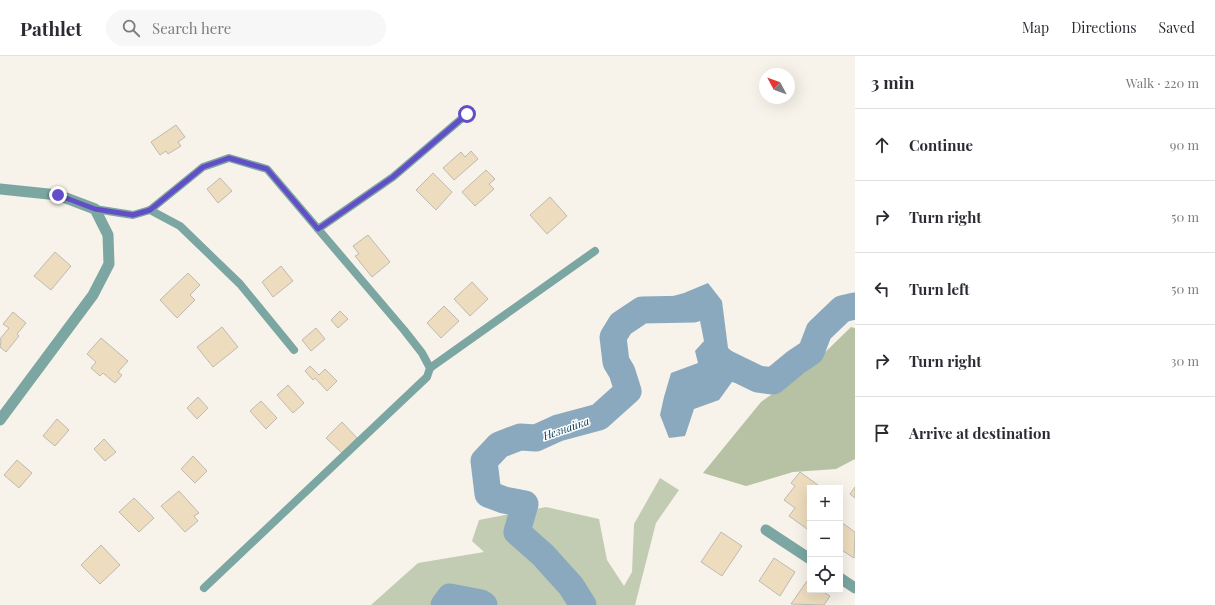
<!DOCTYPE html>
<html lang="en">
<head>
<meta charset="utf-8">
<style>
	:root { --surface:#fff; --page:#f7f7f7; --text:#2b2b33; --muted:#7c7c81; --line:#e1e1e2 }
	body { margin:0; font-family:"Playfair Display",serif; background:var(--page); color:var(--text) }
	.controls { position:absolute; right:12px; bottom:12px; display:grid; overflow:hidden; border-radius:0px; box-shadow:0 4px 16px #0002 }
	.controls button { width:36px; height:36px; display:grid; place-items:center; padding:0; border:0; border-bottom:1px solid var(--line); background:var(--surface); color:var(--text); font:20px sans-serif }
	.compass { position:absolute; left:759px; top:12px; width:36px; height:36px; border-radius:50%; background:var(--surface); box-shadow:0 4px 16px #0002; rotate:311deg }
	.stop { position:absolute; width:12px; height:12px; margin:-9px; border:3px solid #624ec7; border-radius:50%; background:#fff }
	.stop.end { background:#624ec7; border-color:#fff; box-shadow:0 1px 4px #0008 }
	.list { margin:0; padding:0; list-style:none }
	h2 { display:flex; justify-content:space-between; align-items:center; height:52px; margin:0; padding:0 16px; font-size:17px }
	h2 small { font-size:13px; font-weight:400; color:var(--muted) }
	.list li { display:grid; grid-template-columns:26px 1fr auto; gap:12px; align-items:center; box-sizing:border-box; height:72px; padding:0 16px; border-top:1px solid var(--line) }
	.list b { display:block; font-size:15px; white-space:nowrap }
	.list em { font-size:13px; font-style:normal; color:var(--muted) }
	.icon { flex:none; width:22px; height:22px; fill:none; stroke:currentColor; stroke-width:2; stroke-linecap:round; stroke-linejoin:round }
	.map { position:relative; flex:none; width:855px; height:549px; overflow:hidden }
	header { display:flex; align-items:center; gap:24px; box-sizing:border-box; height:56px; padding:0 20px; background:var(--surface); border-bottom:1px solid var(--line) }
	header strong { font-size:19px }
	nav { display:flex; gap:22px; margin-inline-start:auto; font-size:14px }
	.search { width:280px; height:36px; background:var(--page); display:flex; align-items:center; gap:10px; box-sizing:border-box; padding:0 14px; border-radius:22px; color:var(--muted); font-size:15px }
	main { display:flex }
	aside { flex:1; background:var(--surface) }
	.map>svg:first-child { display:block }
	.green { fill:#c2ccb2 }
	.forest { fill:#b6c2a3 }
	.water { fill:#8ba9be }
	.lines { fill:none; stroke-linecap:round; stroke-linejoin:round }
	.river { stroke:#8ba9be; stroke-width:27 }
	.building { fill:#eddcbd; stroke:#bebab2 }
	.service { stroke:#7ba6a1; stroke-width:8 }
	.minor { stroke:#7ba6a1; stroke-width:11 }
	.route { stroke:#624ec7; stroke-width:5 }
	.labels { text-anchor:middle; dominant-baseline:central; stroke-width:3; stroke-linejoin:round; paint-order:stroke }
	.water-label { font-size:11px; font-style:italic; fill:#003957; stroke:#fff }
</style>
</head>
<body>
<header>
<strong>Pathlet</strong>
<div class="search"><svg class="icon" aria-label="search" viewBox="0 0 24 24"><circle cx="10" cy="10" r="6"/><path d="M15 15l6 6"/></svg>Search here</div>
<nav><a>Map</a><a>Directions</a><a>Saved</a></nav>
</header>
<main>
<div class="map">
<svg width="855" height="549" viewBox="0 0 855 549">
	<rect width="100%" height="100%" fill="#f7f3ea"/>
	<path class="green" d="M660 422 679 434 656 467 635 549H371L418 507 484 496 472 485 479 464 546 451 599 463 607 504 624 530 632 516 634 468Z"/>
	<path class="forest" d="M851 271 855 272V403L836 413 793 416 746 430 703 417 761 346 810 311Z"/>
	<path class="water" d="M708 227 722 245 728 292 752 313 758 331 732 326 719 344 694 353 685 380 669 382 660 359 664 341 671 317 698 307 695 295 704 285 700 265 656 257 659 244 684 237Z"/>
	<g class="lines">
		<g class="river">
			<path d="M723 306 758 323 773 325 796 306 811 296 819 275 842 253 855 250"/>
			<path d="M444 549 450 541 481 547 484 549"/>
			<path d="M583 549 571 530 543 499 517 476 525 448 504 444 488 438 484 405 499 389 520 381 536 382 558 372 599 361 628 335 622 316 616 306 613 281 621 268 642 254 694 253"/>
		</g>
	</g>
	<g class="building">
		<path d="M176 69 185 81 178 86 181 90 168 98 166 95 160 99 151 86Z"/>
		<path d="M471 95 478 103 454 124 443 112 461 96 465 101Z"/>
		<path d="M486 114 495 123 489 128 494 133 475 150 462 136Z"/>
		<path d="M433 117 452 136 436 154 416 134Z"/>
		<path d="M220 122 232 135 218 147 207 133Z"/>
		<path d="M550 141 567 160 547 178 530 159Z"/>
		<path d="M368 179 390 206 372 221 355 200 359 198 353 190Z"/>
		<path d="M55 196 71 210 51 234 34 220Z"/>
		<path d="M281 210 293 225 273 241 262 226Z"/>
		<path d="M188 217 200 229 190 239 195 244 177 262 160 244Z"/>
		<path d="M472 226 488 243 470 260 454 243Z"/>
		<path d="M444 250 459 265 441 282 427 267Z"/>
		<path d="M340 255 348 263 338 272 331 264Z"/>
		<path d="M13 256 26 267 17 278 19 280 6 296 0 291 1 285 0 283 9 272 3 268Z"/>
		<path d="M222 271 238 291 213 311 197 291Z"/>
		<path d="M316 272 325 283 311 295 302 284Z"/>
		<path d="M101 282 128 305 118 316 122 319 115 327 103 317 100 320 91 312 96 306 87 298Z"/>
		<path d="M310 310 319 319 325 313 337 325 327 335 315 322 313 324 305 315Z"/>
		<path d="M288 329 304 347 293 357 277 339Z"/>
		<path d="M198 341 208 352 197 363 187 352Z"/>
		<path d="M261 345 277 362 266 373 250 355Z"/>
		<path d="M57 363 69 374 55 390 43 380Z"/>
		<path d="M342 366 357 382 342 397 326 382Z"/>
		<path d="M104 383 116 396 105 405 94 393Z"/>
		<path d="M193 400 207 415 195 427 181 413Z"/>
		<path d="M17 404 32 417 19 432 4 419Z"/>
		<path d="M800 416 822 432H810V475L789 460 795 452 784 444 795 430 791 427Z"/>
		<path d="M855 431V442L850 438Z"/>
		<path d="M179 435 199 457 194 460 198 465 185 476 161 450Z"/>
		<path d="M134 442 154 462 139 476 119 456Z"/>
		<path d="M841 466 855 476 854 502 840 493Z"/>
		<path d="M721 476 742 490 722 520 701 506Z"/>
		<path d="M101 489 120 509 100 528 81 509Z"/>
		<path d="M774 502 795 516 780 540 759 525Z"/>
		<path d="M807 525 810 527V534H820L830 540 824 549 791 548Z"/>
	</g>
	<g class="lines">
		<g class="service">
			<path d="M95 153 133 159 150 154 203 111 229 102 267 113 404 274 422 297 430 312 427 321 204 532"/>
			<path d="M150 154 180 170 240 228 294 294"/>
			<path d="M318 173 393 121 467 58"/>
			<path d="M430 312 595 195"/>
		</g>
		<g class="minor">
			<path d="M0 133 58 139 95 153 108 179 109 208 93 239 0 364"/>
			<path d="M766 474 810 503"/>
			<path d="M840 522 855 532"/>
		</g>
	</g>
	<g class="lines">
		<path class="route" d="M58 139 95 153 133 159 150 154 203 111 229 102 267 113 318 173 393 121 467 58"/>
	</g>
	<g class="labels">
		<g class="water-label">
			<text transform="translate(566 372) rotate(-19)">Незнайка</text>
		</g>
	</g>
</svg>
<div class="controls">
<button>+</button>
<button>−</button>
<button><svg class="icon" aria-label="locate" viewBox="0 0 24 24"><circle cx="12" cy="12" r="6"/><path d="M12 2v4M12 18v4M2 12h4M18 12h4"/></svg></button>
</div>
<svg class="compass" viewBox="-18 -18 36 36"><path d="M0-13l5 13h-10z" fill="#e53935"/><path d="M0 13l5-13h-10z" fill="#7c7c81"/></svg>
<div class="stop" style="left:467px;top:58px"></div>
<div class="stop end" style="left:58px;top:139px"></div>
</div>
<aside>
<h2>3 min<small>Walk · 220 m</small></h2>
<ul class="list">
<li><svg class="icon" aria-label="ahead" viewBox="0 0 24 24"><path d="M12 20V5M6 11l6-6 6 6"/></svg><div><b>Continue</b></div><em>90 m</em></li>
<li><svg class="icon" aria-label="right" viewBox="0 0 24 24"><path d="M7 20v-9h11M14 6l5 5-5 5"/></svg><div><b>Turn right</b></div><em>50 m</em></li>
<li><svg class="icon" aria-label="left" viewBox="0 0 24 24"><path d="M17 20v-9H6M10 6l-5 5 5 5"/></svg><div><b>Turn left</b></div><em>50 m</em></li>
<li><svg class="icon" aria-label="right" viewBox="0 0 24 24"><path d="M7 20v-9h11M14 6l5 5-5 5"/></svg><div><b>Turn right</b></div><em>30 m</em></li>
<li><svg class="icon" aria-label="arrive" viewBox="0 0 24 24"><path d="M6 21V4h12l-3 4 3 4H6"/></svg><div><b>Arrive at destination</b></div></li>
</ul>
</aside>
</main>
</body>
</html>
